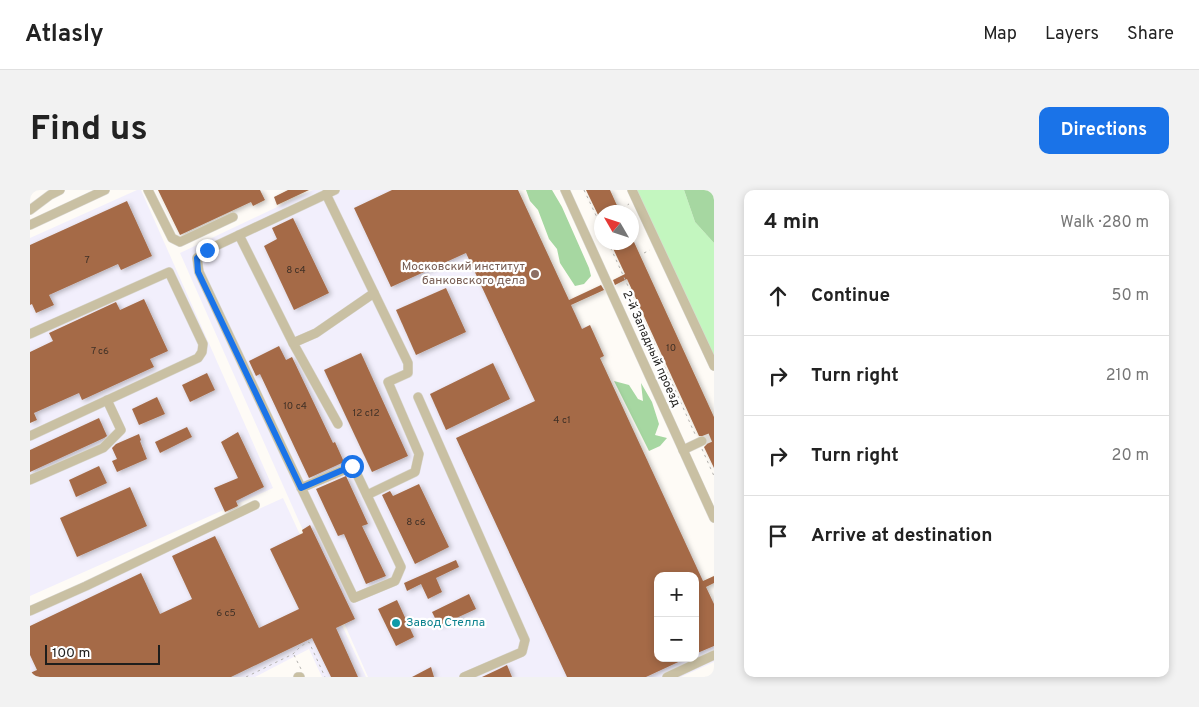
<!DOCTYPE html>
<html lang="en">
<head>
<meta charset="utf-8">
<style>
	:root { --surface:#fff; --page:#f2f2f2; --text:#222; --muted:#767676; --line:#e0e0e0; --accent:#1a73e8 }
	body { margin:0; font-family:Overpass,sans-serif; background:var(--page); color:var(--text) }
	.controls { position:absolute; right:15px; bottom:15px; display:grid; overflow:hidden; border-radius:10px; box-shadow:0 2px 8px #0003 }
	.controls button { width:45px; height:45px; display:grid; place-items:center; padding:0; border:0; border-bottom:1px solid var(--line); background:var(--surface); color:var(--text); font:25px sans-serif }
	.compass { position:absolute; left:564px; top:15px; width:45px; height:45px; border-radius:50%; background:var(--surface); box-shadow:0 2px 8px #0003; rotate:309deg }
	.scale { position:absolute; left:15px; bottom:12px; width:115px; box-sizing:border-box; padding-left:5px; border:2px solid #1f1e1c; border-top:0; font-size:14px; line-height:18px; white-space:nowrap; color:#1f1e1c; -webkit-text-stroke:4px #fff; paint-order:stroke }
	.stop { position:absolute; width:15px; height:15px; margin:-11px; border:4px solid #1a73e8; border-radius:50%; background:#fff }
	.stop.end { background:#1a73e8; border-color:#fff; box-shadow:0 1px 5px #0008 }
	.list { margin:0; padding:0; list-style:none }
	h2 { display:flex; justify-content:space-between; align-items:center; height:65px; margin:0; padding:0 20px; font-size:21px }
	h2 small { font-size:16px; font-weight:400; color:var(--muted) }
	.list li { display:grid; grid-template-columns:32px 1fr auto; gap:15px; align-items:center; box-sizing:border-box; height:80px; padding:0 20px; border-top:1px solid var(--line) }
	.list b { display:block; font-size:19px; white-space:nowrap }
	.list em { font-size:16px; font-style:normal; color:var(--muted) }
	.icon { flex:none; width:28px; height:28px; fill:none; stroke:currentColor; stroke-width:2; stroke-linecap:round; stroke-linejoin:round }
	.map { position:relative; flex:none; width:684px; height:487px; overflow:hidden; border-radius:10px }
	header { display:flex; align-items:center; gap:30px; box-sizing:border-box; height:70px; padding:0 25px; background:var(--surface); border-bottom:1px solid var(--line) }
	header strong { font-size:24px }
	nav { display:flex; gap:28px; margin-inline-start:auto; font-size:18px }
	.intro { display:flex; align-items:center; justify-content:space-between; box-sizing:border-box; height:120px; padding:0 30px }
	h1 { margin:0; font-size:35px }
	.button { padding:12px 22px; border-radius:10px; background:var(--accent); color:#fff; font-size:18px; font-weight:700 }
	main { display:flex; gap:30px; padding:0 30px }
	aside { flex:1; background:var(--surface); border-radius:10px; box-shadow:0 2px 8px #0003 }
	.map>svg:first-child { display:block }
	.industrial { fill:#f2effc; fill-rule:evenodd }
	.green { fill:#c3f6bf }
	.forest { fill:#a6d7a1 }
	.building { fill:#a56b47; filter:url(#shadow) }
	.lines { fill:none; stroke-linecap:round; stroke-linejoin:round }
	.minor-tunnel { stroke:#dddad5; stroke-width:9; stroke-dasharray:9 4.5; stroke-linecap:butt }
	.minor-casing { stroke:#dad8d3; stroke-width:10 }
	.path { stroke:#b3b1ad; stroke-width:1; stroke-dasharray:2.5 4; stroke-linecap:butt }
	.minor { stroke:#c9c0a3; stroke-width:9 }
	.route { stroke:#1a73e8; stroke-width:6 }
	.education-dot { fill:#8d6e63; stroke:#fff; stroke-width:2 }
	.culture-dot { fill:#0f9aa8; stroke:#fff; stroke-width:2 }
	.labels { text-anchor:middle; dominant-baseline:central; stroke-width:4.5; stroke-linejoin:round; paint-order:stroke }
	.number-label { font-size:10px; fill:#403127 }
	.education-label { font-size:12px; fill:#785e54; stroke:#fff; text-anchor:end }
	.street-label { font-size:12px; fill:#1f1e1c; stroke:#fff }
	.culture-label { font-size:12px; fill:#0d838f; stroke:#fff; text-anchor:start }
</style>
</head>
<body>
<header>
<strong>Atlasly</strong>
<nav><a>Map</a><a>Layers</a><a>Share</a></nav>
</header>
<div class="intro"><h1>Find us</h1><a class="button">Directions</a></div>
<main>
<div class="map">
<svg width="684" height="487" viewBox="0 0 684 487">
	<defs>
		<filter id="shadow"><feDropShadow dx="2.5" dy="1.5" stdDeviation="2.5" flood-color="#0004"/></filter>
	</defs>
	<rect width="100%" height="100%" fill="#fefbf6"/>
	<g class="industrial">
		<path d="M107 0H111L243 298 0 406V48Z"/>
		<path d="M283 0H488L552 138 560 135 574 166 570 168 684 414V472L651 487H338L150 63ZM628 386H665V468H628Z"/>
		<path d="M253 308 336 487H292L279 459 225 487H0V423Z"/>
	</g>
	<path class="green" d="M606 0H654L665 32 684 53V170Z"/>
	<g class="forest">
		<path d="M496 0H522L532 17 559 78 561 86 554 94 545 96 530 73 527 59 519 49 508 20 500 11Z"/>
		<path d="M654 0H684V53L665 32Z"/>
		<path d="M584 191 599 195 608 209 613 211 611 193 622 212 629 234 625 245 637 248 630 256 619 261Z"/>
	</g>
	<g class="building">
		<path d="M128 0H230L235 10 223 16 221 12 150 45Z"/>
		<path d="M258 0H279L247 15 244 7Z"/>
		<path d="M362 0H488L539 110 571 95 574 100 541 115 552 139 560 135 574 166 570 168 673 391 684 386V393L676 397 684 414V456L665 464V386H628V468H657L616 487H537L426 248 505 211 436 63 361 97 324 18Z"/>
		<path d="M556 0H580L590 22H572V33Z"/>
		<path d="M97 11 122 66 91 80 88 74 19 105 24 115 6 123 2 114 0 115V55Z"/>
		<path d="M263 28 299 103 264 120 234 56 247 49 242 38Z"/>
		<path d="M580 52H604L684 227V278L674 257 677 254 678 249 675 246H669L597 89 585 95 583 90 595 84Z"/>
		<path d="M416 98 436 142 386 165 366 120Z"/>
		<path d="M114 109 138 161 120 169 124 177 52 210 49 203 4 223 7 230 0 233V162L23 151 19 143 86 112 90 120Z"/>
		<path d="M249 156 256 170 262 167 303 253 305 252 314 272 279 288 230 184 226 186 219 171Z"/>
		<path d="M331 163 378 266 342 282 294 180Z"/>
		<path d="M463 173 480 209 416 240 400 204Z"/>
		<path d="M177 183 185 200 160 212 152 195Z"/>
		<path d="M127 207 135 224 109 235 102 219Z"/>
		<path d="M69 228 77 246 74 248 0 282V260Z"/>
		<path d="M157 237 162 247 130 263 125 252Z"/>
		<path d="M208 242 234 297 206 311 208 316 195 322 184 298 208 288 191 252Z"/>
		<path d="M109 244 111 250 110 251 117 269 87 282 82 271 87 269 82 258 86 254Z"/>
		<path d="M69 276 77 293 46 307 39 290Z"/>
		<path d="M316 286 338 334 332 336 356 386 336 394 314 344 308 346 286 299Z"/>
		<path d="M389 294 419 357 385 374 352 305 360 301 363 306Z"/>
		<path d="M100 297 117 336 47 367 30 328Z"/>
		<path d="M280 335 325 429 306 438 328 487H301L282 448 201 487H0V483L7 480 0 465V436L111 383 130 424 162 409 142 366 185 346 229 438 269 419 240 359 273 343 272 340Z"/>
		<path d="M426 370 429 377 406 388 412 402 398 409 391 394 377 401 374 393Z"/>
		<path d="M439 404 446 419 409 436 402 422Z"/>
		<path d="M367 410 384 447 366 456 348 419Z"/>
		<path d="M477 475 482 487H452L469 479Z"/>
		<path d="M401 477 404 487H382Z"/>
	</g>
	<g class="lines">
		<path class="minor-tunnel" d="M672 251 684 246"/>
		<g class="minor-casing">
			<g id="minor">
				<path d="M118 0 142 48 150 52 203 27"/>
				<path d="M535 0 684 328"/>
				<path d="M602 0 684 176"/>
				<path d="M296 4 378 173V183L358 192 389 264 385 282 337 305"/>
				<path d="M0 20 20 5 30 0"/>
				<path d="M0 35 75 0"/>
				<path d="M209 45 263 153"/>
				<path d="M0 144 139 82 173 154 172 162 168 168 0 246"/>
				<path d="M388 207 495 450 492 462 434 487"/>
				<path d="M308 234 263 153 286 143 344 103"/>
				<path d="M653 260 672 251"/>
				<path d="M0 290 73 258 91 240 77 210"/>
				<path d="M271 298 323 276 371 377 365 391 324 408 257 268 169 82 167 68 177 60 305 0"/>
				<path d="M0 421 56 396 225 315"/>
				<path d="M268 487H270"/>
				<path d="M637 487 684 465"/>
			</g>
		</g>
		<g class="path">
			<path d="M554 0 572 38"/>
			<path d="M592 18 599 14"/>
			<path d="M578 52 665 244"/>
			<path d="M614 63 620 60"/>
			<path d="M672 259 684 286"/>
			<path d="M264 465 271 479"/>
			<path d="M216 487 263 464 271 456 279 452 295 487"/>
		</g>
		<use href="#minor" class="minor"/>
	</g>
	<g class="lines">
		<path class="route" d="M177 60 167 68 168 82 271 298 322 276"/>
	</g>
	<circle class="education-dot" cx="505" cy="84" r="5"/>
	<circle class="culture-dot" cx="366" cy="433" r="5"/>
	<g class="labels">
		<g class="number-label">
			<text x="57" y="70">7</text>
			<text x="266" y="80">8 с4</text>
			<text x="641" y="158">10</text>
			<text x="70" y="161">7 с6</text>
			<text x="265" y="216">10 с4</text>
			<text x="336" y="223">12 с12</text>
			<text x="532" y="230">4 с1</text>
			<text x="386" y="332">8 с6</text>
			<text x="196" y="423">6 с5</text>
		</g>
		<g class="education-label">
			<text x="495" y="77">Московский институт<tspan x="495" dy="14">банковского дела</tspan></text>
		</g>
		<g class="street-label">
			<text transform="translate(621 159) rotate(66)">2-й Западный проезд</text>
		</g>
		<g class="culture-label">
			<text x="376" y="433">Завод Стелла</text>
		</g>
	</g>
</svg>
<div class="controls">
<button>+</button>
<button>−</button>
</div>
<svg class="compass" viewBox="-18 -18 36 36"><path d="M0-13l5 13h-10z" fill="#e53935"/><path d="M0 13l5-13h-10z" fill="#767676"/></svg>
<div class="scale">100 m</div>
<div class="stop" style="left:322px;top:276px"></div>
<div class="stop end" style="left:177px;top:60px"></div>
</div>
<aside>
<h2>4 min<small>Walk · 280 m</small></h2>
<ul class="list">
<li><svg class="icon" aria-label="ahead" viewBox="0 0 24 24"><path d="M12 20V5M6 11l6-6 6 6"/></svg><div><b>Continue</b></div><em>50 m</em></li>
<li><svg class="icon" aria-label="right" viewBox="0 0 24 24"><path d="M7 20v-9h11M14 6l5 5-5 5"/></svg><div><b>Turn right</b></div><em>210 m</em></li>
<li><svg class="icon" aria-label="right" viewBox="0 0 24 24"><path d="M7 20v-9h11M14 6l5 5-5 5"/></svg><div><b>Turn right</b></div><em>20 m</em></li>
<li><svg class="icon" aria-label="arrive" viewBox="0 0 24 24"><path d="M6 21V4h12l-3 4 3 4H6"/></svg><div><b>Arrive at destination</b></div></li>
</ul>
</aside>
</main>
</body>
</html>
